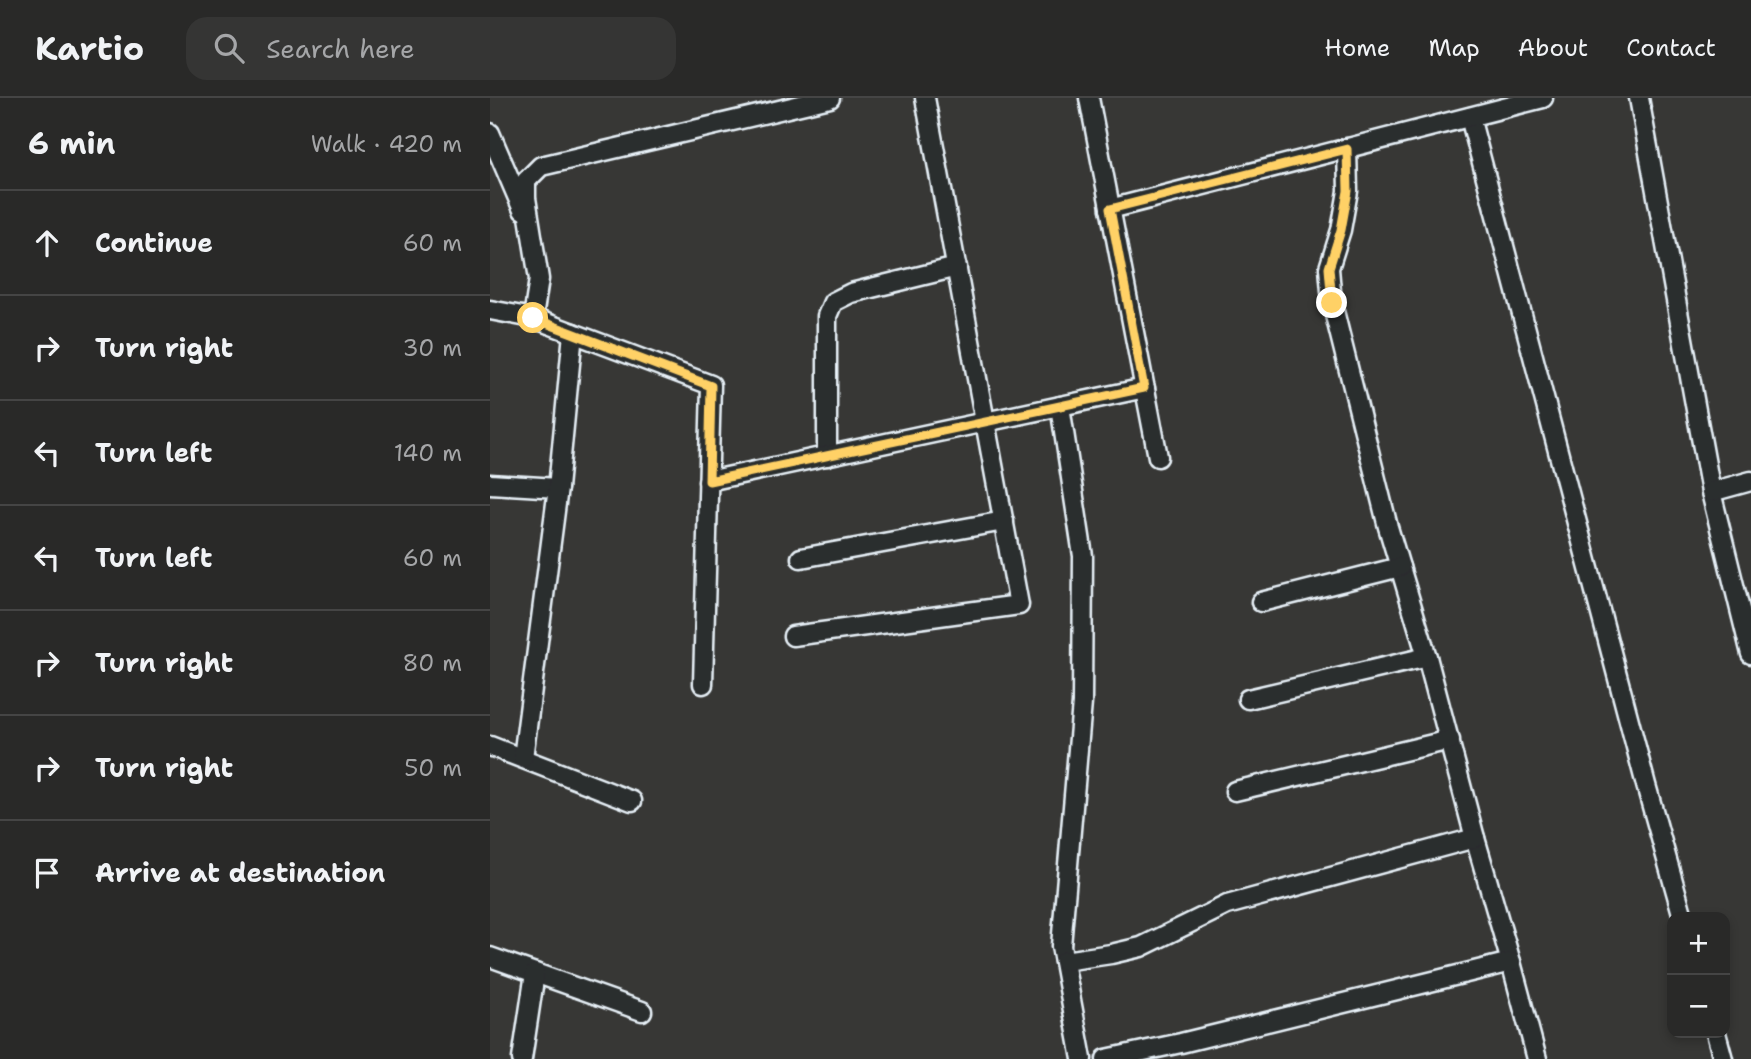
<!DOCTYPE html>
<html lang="en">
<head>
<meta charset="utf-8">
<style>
	:root { --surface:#292928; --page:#353534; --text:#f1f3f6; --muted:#a5a6a8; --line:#454545 }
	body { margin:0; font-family:"Shantell Sans",sans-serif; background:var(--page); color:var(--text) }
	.controls { position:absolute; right:21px; bottom:21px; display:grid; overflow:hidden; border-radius:14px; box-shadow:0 4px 10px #0003 }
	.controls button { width:63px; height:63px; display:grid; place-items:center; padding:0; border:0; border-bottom:2px solid var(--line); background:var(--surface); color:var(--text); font:35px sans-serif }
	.stop { position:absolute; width:21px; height:21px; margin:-16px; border:5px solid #ffd166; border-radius:50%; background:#fff }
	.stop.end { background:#ffd166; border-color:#fff; box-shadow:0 2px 7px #0008 }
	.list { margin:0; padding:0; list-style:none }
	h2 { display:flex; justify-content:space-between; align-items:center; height:91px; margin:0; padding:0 28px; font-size:30px }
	h2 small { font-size:23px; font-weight:400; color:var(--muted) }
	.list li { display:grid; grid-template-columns:46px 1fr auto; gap:21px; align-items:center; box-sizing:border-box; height:105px; padding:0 28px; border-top:2px solid var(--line) }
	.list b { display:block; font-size:26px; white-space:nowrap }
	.list em { font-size:23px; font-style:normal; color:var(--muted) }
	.icon { flex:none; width:38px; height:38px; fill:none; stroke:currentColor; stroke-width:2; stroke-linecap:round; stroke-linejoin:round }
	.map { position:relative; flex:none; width:1261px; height:961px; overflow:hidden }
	header { display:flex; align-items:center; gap:42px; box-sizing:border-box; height:98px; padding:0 35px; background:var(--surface); border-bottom:2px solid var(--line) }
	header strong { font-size:33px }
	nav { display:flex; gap:38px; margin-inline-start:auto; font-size:24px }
	.search { width:490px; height:63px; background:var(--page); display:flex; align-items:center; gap:18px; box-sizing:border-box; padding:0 24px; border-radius:21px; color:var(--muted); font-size:26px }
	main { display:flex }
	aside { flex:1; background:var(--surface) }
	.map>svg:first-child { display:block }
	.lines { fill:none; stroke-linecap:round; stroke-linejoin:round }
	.street-casing { stroke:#e8f1f8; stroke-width:23 }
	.street { stroke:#2a2d2e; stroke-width:18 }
	.route { stroke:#ffd166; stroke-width:9 }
</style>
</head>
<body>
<header>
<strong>Kartio</strong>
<div class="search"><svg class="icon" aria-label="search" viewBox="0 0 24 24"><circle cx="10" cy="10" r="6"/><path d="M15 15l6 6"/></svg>Search here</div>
<nav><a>Home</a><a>Map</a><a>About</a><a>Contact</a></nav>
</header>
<main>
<aside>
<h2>6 min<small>Walk · 420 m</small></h2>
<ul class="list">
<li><svg class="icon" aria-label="ahead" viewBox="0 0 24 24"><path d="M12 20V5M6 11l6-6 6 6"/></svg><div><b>Continue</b></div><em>60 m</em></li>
<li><svg class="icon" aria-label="right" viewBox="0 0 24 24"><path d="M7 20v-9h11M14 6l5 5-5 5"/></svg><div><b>Turn right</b></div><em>30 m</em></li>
<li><svg class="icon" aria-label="left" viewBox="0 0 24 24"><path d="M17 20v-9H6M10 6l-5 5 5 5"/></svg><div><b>Turn left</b></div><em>140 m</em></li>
<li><svg class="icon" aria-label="left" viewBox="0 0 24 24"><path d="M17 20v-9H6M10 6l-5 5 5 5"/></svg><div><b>Turn left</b></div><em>60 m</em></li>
<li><svg class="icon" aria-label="right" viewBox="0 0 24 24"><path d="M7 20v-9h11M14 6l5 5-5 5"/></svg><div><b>Turn right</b></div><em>80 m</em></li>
<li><svg class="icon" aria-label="right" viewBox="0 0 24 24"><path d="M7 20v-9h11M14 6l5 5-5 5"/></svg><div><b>Turn right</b></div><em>50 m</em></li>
<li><svg class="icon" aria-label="arrive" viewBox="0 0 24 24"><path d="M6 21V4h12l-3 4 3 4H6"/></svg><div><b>Arrive at destination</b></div></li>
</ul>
</aside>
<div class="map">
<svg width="1261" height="961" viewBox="0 0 1261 961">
	<rect width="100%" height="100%" fill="#373735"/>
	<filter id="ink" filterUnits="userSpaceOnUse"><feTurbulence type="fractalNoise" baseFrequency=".0143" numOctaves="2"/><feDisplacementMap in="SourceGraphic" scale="14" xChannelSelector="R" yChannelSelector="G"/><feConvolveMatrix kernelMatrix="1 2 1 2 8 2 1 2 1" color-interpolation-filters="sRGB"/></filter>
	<g filter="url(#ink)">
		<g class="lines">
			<g class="street-casing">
				<g id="street">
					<path d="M599 0 668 359"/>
					<path d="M1149 0 1221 394 1261 556"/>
					<path d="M980 19 1156 687 1193 819"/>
					<path d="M0 35 33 112"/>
					<path d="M857 50 858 93 851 132 839 170 842 205 898 429 937 559 985 740 1021 864 1047 961"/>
					<path d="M620 111 1053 0"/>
					<path d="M0 212 43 220 49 181 36 100V83L51 68 340 0"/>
					<path d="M43 220 221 287 213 586"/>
					<path d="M570 308 593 458 592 605 571 848 592 961"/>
					<path d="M337 358V218L343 204 361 195 467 169"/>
					<path d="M218 383 655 290"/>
					<path d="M0 386 68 390"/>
					<path d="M1221 394 1261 383"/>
					<path d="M311 460 514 423"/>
					<path d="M771 504 910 469"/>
					<path d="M303 538 529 507 435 0"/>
					<path d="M758 601 937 559"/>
					<path d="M0 648 142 703"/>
					<path d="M33 660 68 390 83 235"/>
					<path d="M745 693 960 642"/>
					<path d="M0 859 152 913"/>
					<path d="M574 863 621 856 651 849 737 807 985 740"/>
					<path d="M1226 935 1233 961"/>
					<path d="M32 961 45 875"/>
					<path d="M616 961 691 945 1021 864"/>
				</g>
			</g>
			<use href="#street" class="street"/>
		</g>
	</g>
	<g class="lines" filter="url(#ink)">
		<path class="route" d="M43 220 221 288 219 383 654 290 620 111 857 51 858 93 851 132 839 170 842 205"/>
	</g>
</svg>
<div class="controls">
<button>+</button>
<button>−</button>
</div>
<div class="stop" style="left:43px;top:220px"></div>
<div class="stop end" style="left:842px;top:205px"></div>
</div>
</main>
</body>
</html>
